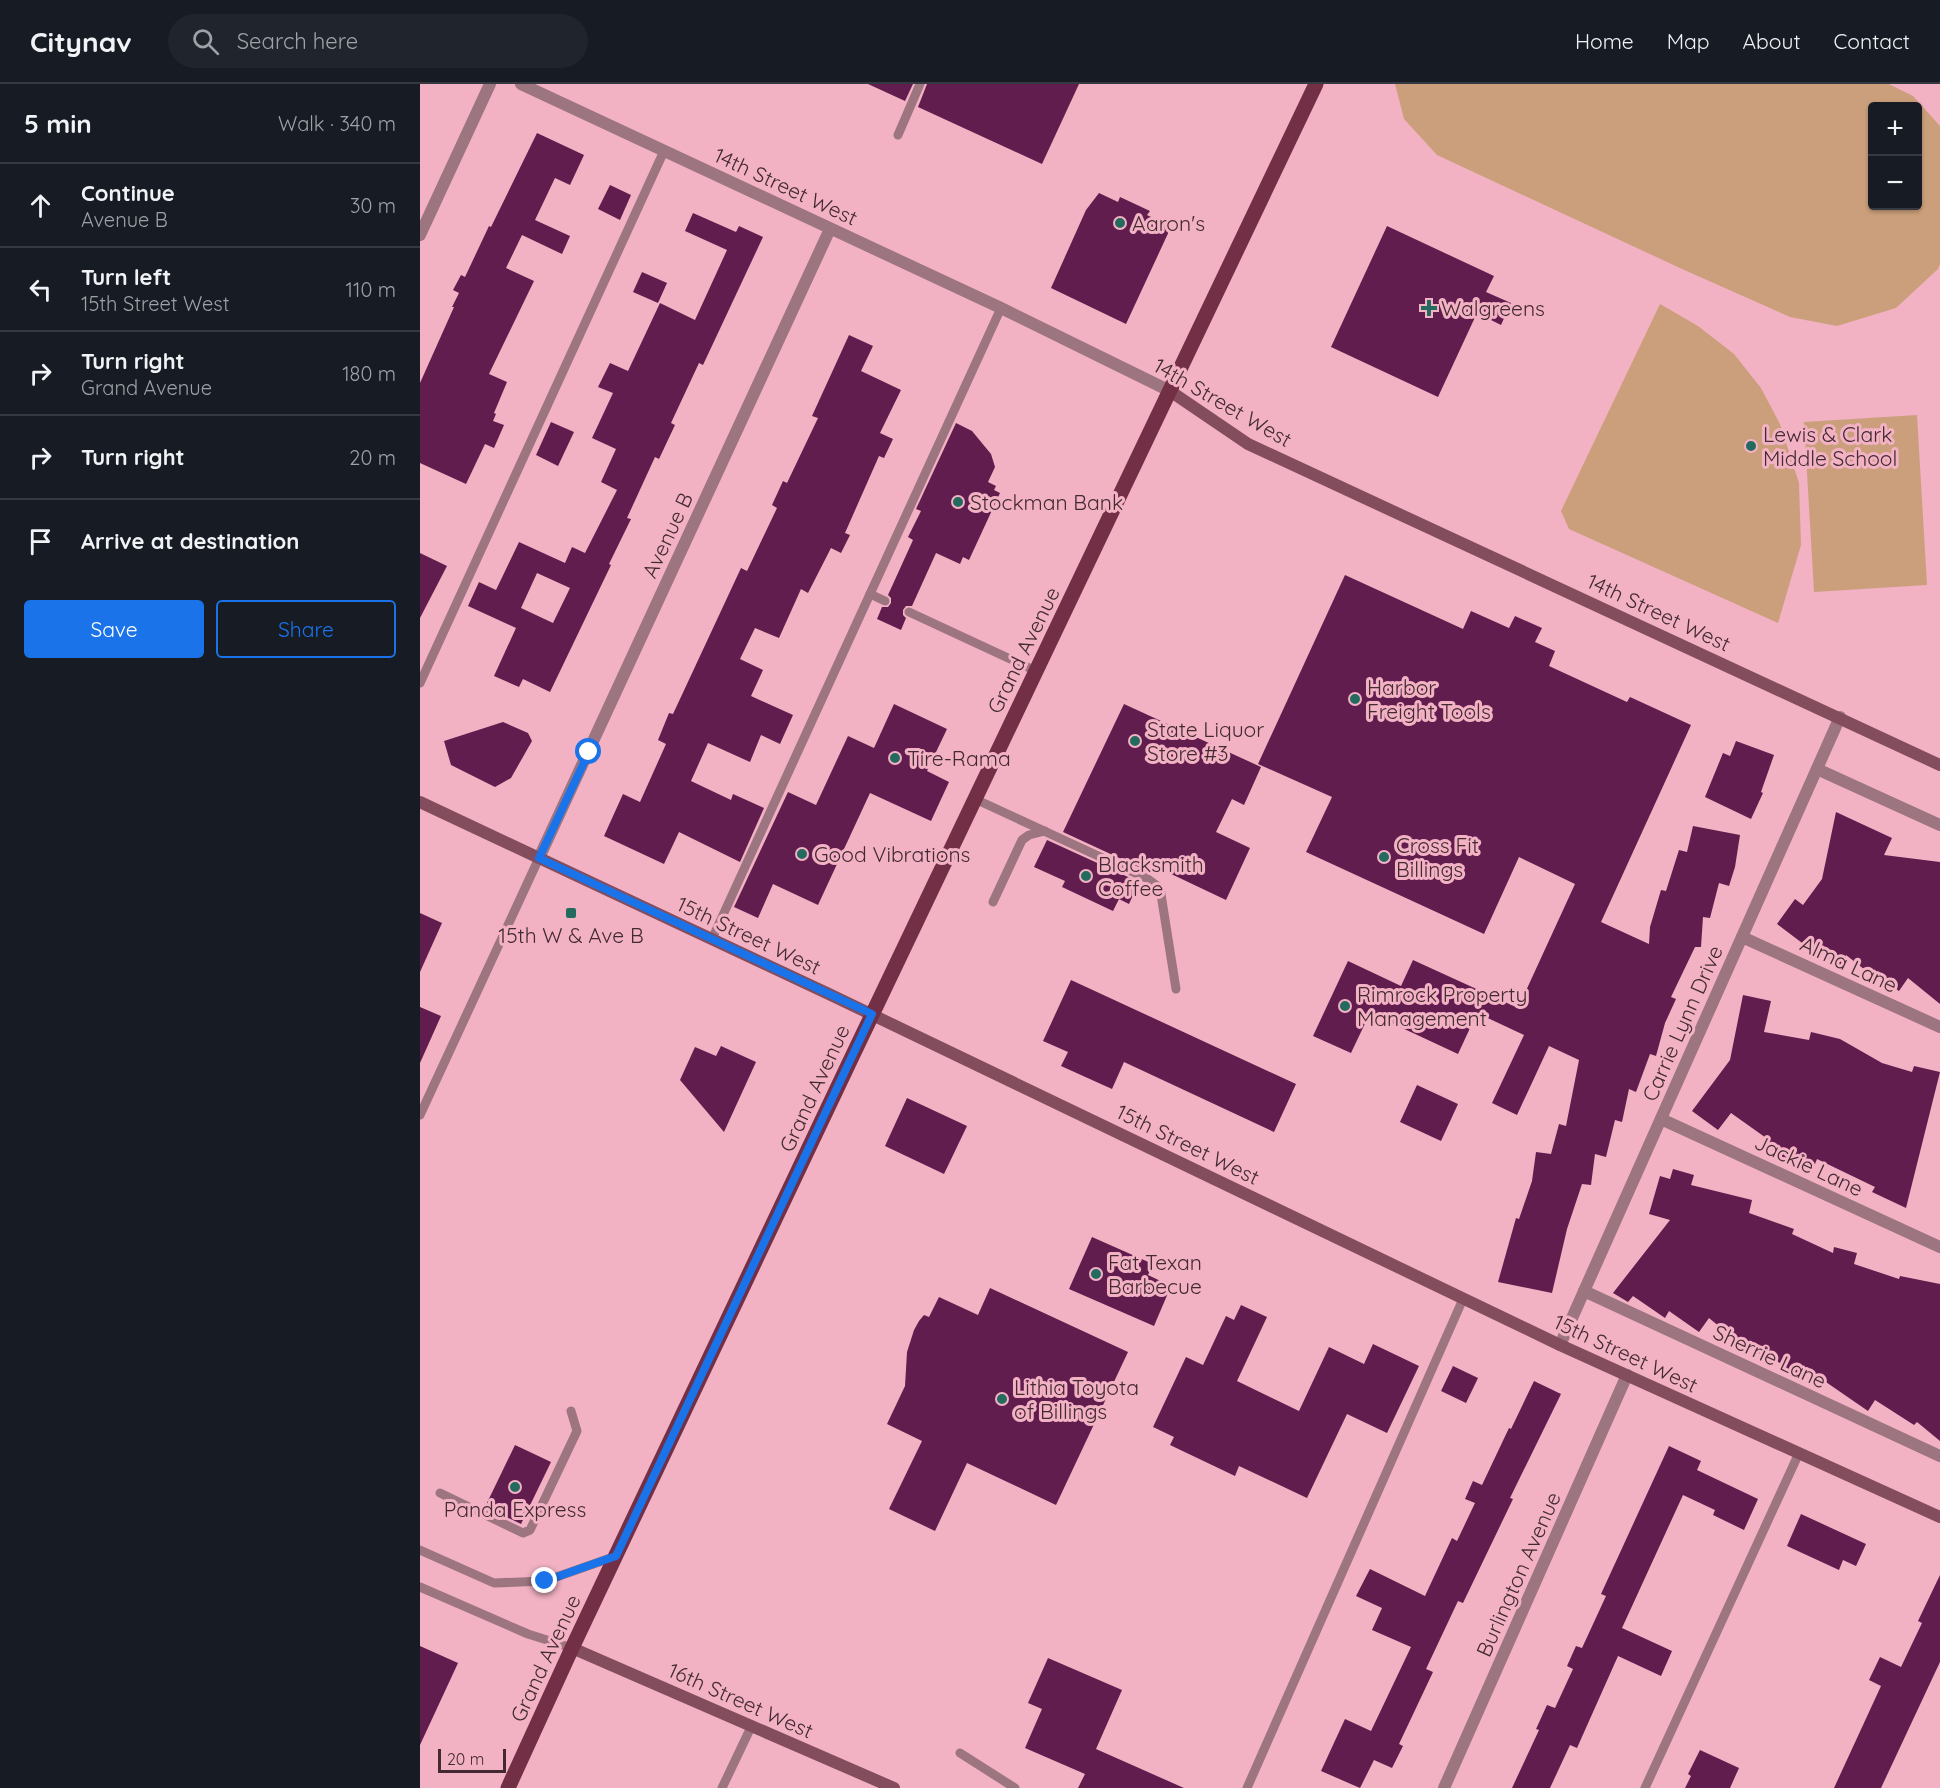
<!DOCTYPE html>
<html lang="en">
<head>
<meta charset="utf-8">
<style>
	:root { --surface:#171b24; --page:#20242c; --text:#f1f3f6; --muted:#9ea1a6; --line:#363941; --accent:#1a73e8 }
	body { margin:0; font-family:Quicksand,sans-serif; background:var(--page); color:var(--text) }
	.controls { position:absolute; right:18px; top:18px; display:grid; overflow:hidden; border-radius:6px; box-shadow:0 2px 4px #0004 }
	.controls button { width:54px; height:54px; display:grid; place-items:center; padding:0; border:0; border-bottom:2px solid var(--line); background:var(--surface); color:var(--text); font:30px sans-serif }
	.scale { position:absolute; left:18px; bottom:15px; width:68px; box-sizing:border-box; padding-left:6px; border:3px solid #432a32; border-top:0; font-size:16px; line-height:21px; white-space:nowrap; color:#432a32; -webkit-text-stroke:4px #f2b2c4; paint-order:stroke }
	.stop { position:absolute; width:18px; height:18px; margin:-14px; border:4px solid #1a73e8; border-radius:50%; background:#fff }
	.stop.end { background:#1a73e8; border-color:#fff; box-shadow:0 2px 6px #0008 }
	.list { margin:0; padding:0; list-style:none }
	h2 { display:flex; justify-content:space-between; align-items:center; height:78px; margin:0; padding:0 24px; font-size:26px }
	h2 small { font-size:20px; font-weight:400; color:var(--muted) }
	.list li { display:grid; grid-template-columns:39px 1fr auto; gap:18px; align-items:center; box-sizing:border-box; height:84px; padding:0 24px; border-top:2px solid var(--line) }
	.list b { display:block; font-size:22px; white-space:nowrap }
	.list p { margin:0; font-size:20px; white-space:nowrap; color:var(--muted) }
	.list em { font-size:20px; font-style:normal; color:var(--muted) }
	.actions { display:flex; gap:12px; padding:18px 24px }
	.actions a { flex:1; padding:14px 0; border:2px solid var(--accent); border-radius:6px; text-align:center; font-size:21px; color:var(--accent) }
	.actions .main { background:var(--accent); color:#fff }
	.icon { flex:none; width:33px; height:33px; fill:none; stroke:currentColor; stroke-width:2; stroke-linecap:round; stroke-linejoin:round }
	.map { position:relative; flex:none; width:1520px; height:1704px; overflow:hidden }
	header { display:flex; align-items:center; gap:36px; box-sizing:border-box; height:84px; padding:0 30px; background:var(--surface); border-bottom:2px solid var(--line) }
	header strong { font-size:28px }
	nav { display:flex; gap:33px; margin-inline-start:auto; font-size:21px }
	.search { width:420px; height:54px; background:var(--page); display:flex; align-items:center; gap:15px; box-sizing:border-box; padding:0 21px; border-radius:33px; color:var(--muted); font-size:22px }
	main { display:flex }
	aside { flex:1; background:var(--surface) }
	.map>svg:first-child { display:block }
	.green { fill:#cb9f7b; fill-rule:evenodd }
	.building { fill:#611d4e; fill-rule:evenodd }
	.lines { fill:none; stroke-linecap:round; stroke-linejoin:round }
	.lane { stroke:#9c7580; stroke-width:9 }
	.street { stroke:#9c7580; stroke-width:12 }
	.secondary { stroke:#844d5e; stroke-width:12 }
	.primary { stroke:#722f46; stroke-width:15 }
	.route { stroke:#1a73e8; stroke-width:8 }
	.poi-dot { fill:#246b5f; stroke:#f2b2c4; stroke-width:2 }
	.labels { text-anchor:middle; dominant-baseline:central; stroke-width:6; stroke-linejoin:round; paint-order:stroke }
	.street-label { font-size:21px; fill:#432a32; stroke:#f2b2c4 }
	.poi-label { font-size:21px; fill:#432a32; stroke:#f2b2c4; text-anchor:start }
</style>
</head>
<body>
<header>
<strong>Citynav</strong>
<div class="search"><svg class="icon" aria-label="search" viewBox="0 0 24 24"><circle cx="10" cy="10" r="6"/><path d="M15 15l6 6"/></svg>Search here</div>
<nav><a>Home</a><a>Map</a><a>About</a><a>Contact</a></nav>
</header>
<main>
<aside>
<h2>5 min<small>Walk · 340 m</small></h2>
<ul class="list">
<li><svg class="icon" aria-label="ahead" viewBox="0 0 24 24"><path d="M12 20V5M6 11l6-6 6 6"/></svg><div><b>Continue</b><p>Avenue B</p></div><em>30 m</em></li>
<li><svg class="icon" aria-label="left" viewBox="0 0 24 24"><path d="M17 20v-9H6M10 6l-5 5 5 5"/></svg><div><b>Turn left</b><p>15th Street West</p></div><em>110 m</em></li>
<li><svg class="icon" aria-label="right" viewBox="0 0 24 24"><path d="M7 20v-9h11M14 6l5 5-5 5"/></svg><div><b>Turn right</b><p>Grand Avenue</p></div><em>180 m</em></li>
<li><svg class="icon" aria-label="right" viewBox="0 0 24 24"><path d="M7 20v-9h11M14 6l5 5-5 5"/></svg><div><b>Turn right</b></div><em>20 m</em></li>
<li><svg class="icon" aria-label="arrive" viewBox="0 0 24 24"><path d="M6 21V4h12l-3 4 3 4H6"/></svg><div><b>Arrive at destination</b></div></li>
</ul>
<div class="actions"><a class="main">Save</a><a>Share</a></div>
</aside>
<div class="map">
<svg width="1520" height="1704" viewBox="0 0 1520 1704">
	<rect width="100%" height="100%" fill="#f2b2c4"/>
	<g class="green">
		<path d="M975 0H1469L1493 12 1520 42V180L1518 185 1476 224 1417 242 1370 233 1262 185 1017 71 984 35ZM1498 22V122H1452V22Z"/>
		<path d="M1240 220 1278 242 1314 270 1341 304 1360 340 1379 399 1381 461 1358 539 1149 445 1141 427Z"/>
		<path d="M1497 331 1507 501 1394 508 1384 338Z"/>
	</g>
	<g class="building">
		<path d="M448 0H493L485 17Z"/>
		<path d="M507 0H659L622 80 498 23Z"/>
		<path d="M117 49 164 71 150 101 135 94 115 136 150 152 142 170 102 151 86 184 114 197 69 290 87 298 74 329 76 330 73 337 84 341 74 364 65 360 46 400 0 379V299L34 223H32L39 209 33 206 41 191 45 193 69 142 71 143Z"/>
		<path d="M190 101 211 111 200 136 178 125Z"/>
		<path d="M679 109 698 118 700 113 730 127 727 131 751 143 706 240 631 204 666 126Z"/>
		<path d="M273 129 316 148 319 142 343 153 283 281 279 279 251 339 255 341 239 375 235 373 207 434 211 435 189 480 191 481 130 608 103 595 99 603 74 592 96 544 48 522 59 498 76 506 99 458 145 479 152 463 165 469 197 406 181 398 196 365 172 354 193 309 178 303 190 279 208 287 240 219 275 236 307 166 265 147ZM117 489 150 504 133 539 101 524Z"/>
		<path d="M967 142 1074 192 1066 208 1091 219 1081 241 1057 229 1018 313 911 263Z"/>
		<path d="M222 188 247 199 238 219 213 208Z"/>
		<path d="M429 251 453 262 441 287 481 306 460 349 473 355 464 374 459 372 425 449 430 451 421 469 411 464 388 509 381 505 359 554 335 544 320 575 343 586 331 612 373 631 360 660 341 651 330 678 288 659 271 697 311 716 313 710 344 724 320 778 259 748 244 780 184 752 203 710 220 718 246 660 238 656 249 629 253 630 321 484 327 487 357 424 352 421 363 397 367 399 398 334 392 332Z"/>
		<path d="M131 338 154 348 138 382 116 371Z"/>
		<path d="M536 339 552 347 571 370 575 383 568 398 576 402 574 406 580 409 549 476 543 473 540 480 516 469 492 522H486L483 526V531L486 534 481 546 457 535 462 523H468L471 519V514L468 511 493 456 488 453 501 427 496 425Z"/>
		<path d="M0 469 27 482 0 534Z"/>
		<path d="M925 491 1043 545 1051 527 1089 544 1095 532 1122 544 1115 558 1135 567 1129 582 1207 618 1210 613 1271 641 1181 838 1229 860 1230 843 1241 806 1246 807 1259 766 1267 768 1273 742 1320 751 1315 783 1309 802 1299 799 1290 834 1283 833 1281 863H1275L1251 913 1256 915 1245 939 1236 972 1230 970 1216 1008 1209 1005 1202 1038 1195 1036 1186 1073 1175 1070 1171 1101 1162 1100 1147 1145 1132 1209 1078 1198 1096 1134 1099 1135 1112 1097 1116 1068 1131 1070 1139 1040 1146 1042 1159 976 1129 962 1097 1031 1072 1019 1104 951 1057 929 1038 970 950 929 931 969 893 952 928 877 981 902 993 876 1098 924 1155 800 1099 773 1064 850 886 768 912 713 838 680Z"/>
		<path d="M474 620 527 645 507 687 529 698 511 737 450 709 398 821 353 800 338 834 314 823 368 708 396 721 428 652 454 664Z"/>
		<path d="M704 620 841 683 824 721 812 715 796 748 830 764 806 816 728 779 725 786 643 748Z"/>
		<path d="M83 638 108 649 112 657 91 694 75 703 31 681 24 657Z"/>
		<path d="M1316 657 1354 671 1341 708 1343 709 1331 735 1285 713 1303 669 1310 672Z"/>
		<path d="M1416 728 1472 754 1464 771 1520 778V920L1488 894 1479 907 1450 887 1449 889 1426 871 1421 882 1394 868 1357 840 1375 815 1383 821 1402 795Z"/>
		<path d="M627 756 719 798 709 820 699 815 693 827 642 803 645 797 614 783Z"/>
		<path d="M0 829 22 839 0 888Z"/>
		<path d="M651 896 876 1000 854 1048 704 978 692 1005 641 982 648 968 623 957Z"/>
		<path d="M1323 911 1351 917 1344 948 1389 956 1391 948 1420 955 1462 979 1492 988 1494 982 1520 988 1486 1124 1452 1108 1455 1103 1397 1075 1393 1085 1368 1074 1367 1076 1346 1061 1349 1056 1311 1029 1298 1046 1272 1027 1310 976Z"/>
		<path d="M0 923 21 932 0 979Z"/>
		<path d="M301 962 336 978 304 1048 260 996 275 963 296 972Z"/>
		<path d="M997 1001 1038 1020 1021 1057 980 1038Z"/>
		<path d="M487 1014 547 1042 524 1090 465 1062Z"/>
		<path d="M1253 1085 1274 1091 1271 1101 1332 1116 1329 1129 1374 1145 1372 1150 1413 1169 1414 1163 1437 1169 1434 1180 1479 1195 1480 1192 1520 1200V1357L1497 1338 1494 1341 1455 1316 1448 1327 1387 1285 1381 1294 1357 1277 1354 1280 1325 1259 1323 1262 1289 1234 1279 1248 1249 1227 1245 1234 1213 1212 1208 1218 1193 1209 1250 1136 1229 1130 1240 1092 1250 1095Z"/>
		<path d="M672 1153 733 1180 728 1191 751 1202 734 1242 649 1205Z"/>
		<path d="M570 1204 708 1268 636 1421 547 1379 515 1447 469 1425 502 1357 467 1340 485 1302 487 1268 494 1246 499 1237 504 1231 509 1233 519 1213 558 1231Z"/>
		<path d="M821 1221 847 1233 817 1297 879 1327 909 1263 944 1280 953 1260 999 1282 967 1349 927 1330 887 1414 819 1382 815 1392 750 1361 754 1353 733 1343 766 1273 783 1281 806 1232 814 1236Z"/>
		<path d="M1033 1282 1058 1294 1046 1319 1021 1307Z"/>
		<path d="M1114 1297 1141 1310 1090 1414 1093 1415 1043 1519 1038 1517 1006 1585 1013 1588 979 1660 983 1662 972 1684 954 1676 940 1704 901 1687 925 1635 951 1647 991 1563 952 1546 962 1524 936 1512 950 1485 1005 1512 1032 1454 1037 1457 1055 1419 1045 1415 1053 1397 1062 1401 1089 1344 1091 1345Z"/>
		<path d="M95 1361 131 1378 101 1440 65 1423Z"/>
		<path d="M1249 1362 1281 1377 1277 1386 1338 1415 1324 1446 1293 1431 1295 1426 1263 1411 1202 1544 1252 1567 1241 1592 1198 1572 1157 1664 1150 1661 1130 1704H1092L1119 1646 1116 1645 1127 1621 1135 1624 1153 1585 1147 1582 1156 1562 1162 1564 1186 1512 1181 1510Z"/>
		<path d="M1381 1430 1446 1460 1436 1482 1423 1476 1419 1486 1367 1462Z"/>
		<path d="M1520 1491V1578L1461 1704H1414L1461 1602 1449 1596 1460 1573 1481 1583 1502 1539 1498 1537Z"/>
		<path d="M0 1562 38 1579 0 1661Z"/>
		<path d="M628 1574 702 1606 676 1665 764 1704H658L665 1690 605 1664 622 1625 608 1619Z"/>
		<path d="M1280 1666 1319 1684 1310 1704H1265L1271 1692 1268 1690Z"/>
	</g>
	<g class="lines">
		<g class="lane">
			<path d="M478 51 500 0"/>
			<path d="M450 510 465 517"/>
			<path d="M489 528 616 587"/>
			<path d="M0 599 244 67"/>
			<path d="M555 715 728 795 740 804 756 905"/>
			<path d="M573 818 602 756 609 751 625 747"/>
			<path d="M292 855 581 224"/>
			<path d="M0 1031 119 774"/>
			<path d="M20 1409 103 1449 110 1446 157 1347 151 1327"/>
			<path d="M0 1466 74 1499 125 1497 196 1472"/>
			<path d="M0 1503 108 1550 152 1564"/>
			<path d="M540 1669 595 1704"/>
			<path d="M302 1704 332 1641"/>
			<path d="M827 1704 1043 1215"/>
			<path d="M1225 1704 1379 1369"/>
		</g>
		<g class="street">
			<path d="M101 0 581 224 750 307"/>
			<path d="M0 151 70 0"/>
			<path d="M1397 685 1520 741"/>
			<path d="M119 774 410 145"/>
			<path d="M1322 853 1520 943"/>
			<path d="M1241 1035 1520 1163"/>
			<path d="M1164 1207 1520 1372"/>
			<path d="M1140 1261 1420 633"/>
			<path d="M1024 1704 1207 1291"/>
		</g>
		<g class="secondary">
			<path d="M750 307 828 360 1520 681"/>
			<path d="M0 718 411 911 1140 1261 1520 1433"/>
			<path d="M152 1564 474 1704"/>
		</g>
		<path class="primary" d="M88 1704 152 1564 430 977 896 0"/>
	</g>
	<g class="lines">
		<path class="route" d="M125 1497 196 1472 452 930 119 774 169 668"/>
	</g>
	<g class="poi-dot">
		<circle cx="700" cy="139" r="6"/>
		<path d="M1006 215h6v6h6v6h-6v6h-6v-6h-6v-6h6z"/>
		<circle cx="1331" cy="362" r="6"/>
		<circle cx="538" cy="418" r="6"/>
		<circle cx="935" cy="615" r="6"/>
		<circle cx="715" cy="657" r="6"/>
		<circle cx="475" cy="674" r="6"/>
		<circle cx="382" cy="770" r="6"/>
		<circle cx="964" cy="773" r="6"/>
		<circle cx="666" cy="792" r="6"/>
		<rect x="145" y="823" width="12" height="12" rx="3"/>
		<circle cx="925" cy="922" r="6"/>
		<circle cx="676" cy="1190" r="6"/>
		<circle cx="582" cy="1315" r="6"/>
		<circle cx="95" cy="1403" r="6"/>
	</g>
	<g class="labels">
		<g class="street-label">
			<text transform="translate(366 102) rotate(25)">14th Street West</text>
			<text transform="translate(803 318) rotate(30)">14th Street West</text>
			<text transform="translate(247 451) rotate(-65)">Avenue B</text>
			<text transform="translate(1239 528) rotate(25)">14th Street West</text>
			<text transform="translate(603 566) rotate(-64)">Grand Avenue</text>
			<text transform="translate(329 851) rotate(25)">15th Street West</text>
			<text transform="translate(1429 880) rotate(25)">Alma Lane</text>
			<text transform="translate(1262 939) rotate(-66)">Carrie Lynn Drive</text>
			<text transform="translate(394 1004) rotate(-65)">Grand Avenue</text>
			<text transform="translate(768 1060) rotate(26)">15th Street West</text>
			<text transform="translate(1389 1081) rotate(25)">Jackie Lane</text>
			<text transform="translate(1206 1269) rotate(25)">15th Street West</text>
			<text transform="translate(1350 1272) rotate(25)">Sherrie Lane</text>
			<text transform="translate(1098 1490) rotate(-66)">Burlington Avenue</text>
			<text transform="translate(125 1574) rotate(-65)">Grand Avenue</text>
			<text transform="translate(321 1616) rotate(24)">16th Street West</text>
		</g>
		<g class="poi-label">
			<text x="712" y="139">Aaron's</text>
			<text x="1021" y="224">Walgreens</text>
			<text x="1343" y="350">Lewis &amp; Clark<tspan x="1343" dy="24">Middle School</tspan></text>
			<text x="550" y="418">Stockman Bank</text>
			<text x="947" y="603">Harbor<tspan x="947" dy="24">Freight Tools</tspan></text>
			<text x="727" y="645">State Liquor<tspan x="727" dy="24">Store #3</tspan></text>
			<text x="487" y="674">Tire-Rama</text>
			<text x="976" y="761">Cross Fit<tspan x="976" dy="24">Billings</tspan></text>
			<text x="394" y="770">Good Vibrations</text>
			<text x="678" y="780">Blacksmith<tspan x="678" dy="24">Coffee</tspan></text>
			<text x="151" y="851" text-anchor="middle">15th W &amp; Ave B</text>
			<text x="937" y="910">Rimrock Property<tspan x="937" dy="24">Management</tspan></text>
			<text x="688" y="1178">Fat Texan<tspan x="688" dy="24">Barbecue</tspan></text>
			<text x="594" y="1303">Lithia Toyota<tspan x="594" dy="24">of Billings</tspan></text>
			<text x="95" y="1425" text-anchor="middle">Panda Express</text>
		</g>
	</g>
</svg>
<div class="controls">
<button>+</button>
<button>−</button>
</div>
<div class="scale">20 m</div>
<div class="stop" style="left:169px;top:668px"></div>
<div class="stop end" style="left:125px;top:1497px"></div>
</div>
</main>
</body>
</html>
